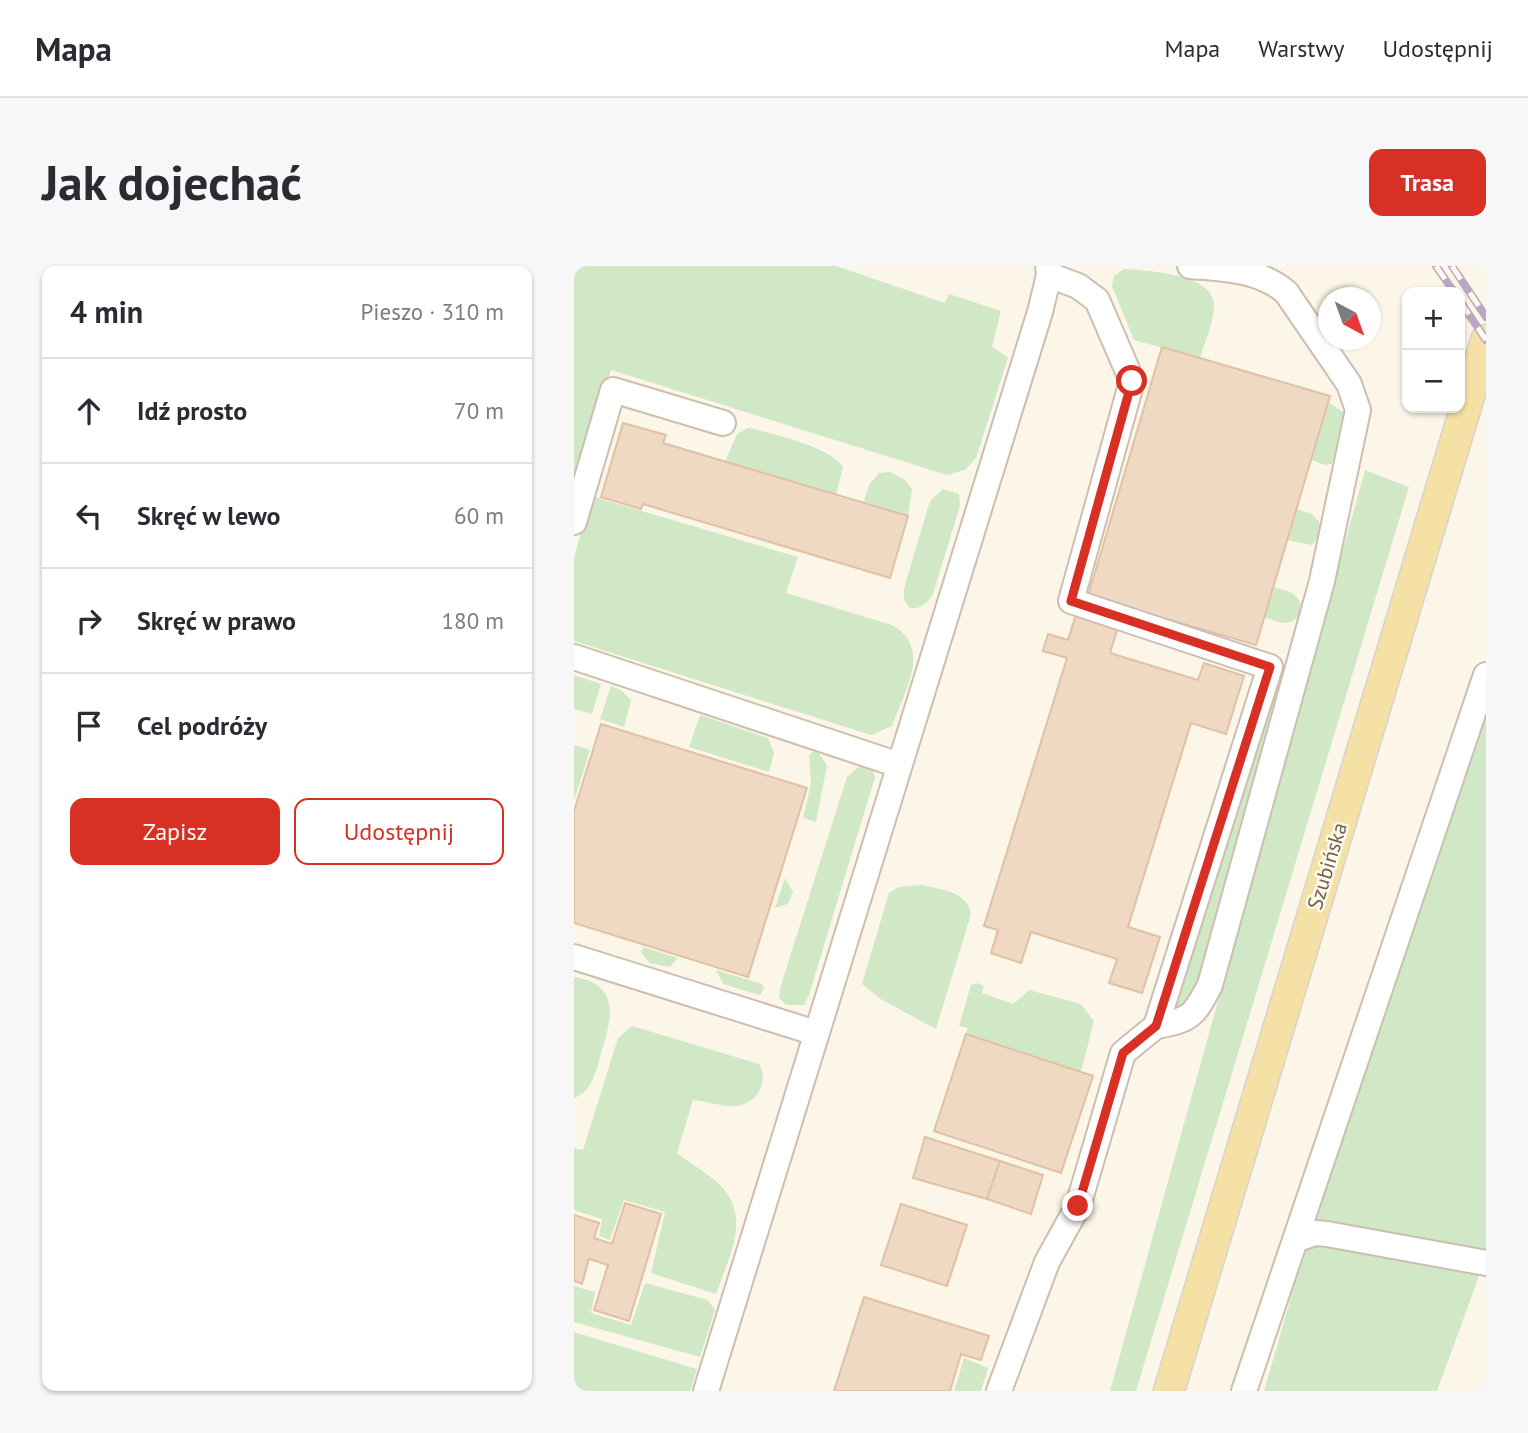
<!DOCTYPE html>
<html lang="pl">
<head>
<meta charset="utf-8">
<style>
	:root { --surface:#fff; --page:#f7f7f7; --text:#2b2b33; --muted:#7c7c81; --line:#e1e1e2; --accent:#d93025 }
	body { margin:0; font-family:"PT Sans",sans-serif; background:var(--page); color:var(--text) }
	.controls { position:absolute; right:21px; top:21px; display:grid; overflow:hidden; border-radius:14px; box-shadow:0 2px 5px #0004 }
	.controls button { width:63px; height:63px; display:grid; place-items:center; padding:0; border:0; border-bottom:2px solid var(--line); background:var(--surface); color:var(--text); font:35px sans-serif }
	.compass { position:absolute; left:744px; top:21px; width:63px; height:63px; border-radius:50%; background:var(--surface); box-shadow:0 2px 5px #0004; rotate:139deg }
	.stop { position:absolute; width:21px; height:21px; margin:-16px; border:5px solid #d93025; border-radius:50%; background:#fff }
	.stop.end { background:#d93025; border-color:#fff; box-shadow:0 2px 7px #0008 }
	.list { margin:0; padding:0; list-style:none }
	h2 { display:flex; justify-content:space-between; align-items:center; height:91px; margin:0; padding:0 28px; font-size:30px }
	h2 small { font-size:23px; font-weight:400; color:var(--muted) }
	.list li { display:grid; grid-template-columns:46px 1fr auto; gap:21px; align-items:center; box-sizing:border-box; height:105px; padding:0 28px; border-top:2px solid var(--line) }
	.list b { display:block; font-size:26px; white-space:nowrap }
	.list em { font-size:23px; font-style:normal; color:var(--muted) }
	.actions { display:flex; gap:14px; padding:21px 28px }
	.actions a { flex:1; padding:16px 0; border:2px solid var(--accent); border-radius:14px; text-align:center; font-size:24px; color:var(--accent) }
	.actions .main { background:var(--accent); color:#fff }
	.icon { flex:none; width:38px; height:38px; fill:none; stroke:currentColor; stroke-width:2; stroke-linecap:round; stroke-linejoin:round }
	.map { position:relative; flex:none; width:912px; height:1125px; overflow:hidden; border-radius:14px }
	header { display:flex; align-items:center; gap:42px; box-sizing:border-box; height:98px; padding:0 35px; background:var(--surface); border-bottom:2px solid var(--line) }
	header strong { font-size:33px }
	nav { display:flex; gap:38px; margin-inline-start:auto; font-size:24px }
	.intro { display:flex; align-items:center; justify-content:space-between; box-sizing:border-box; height:168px; padding:0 42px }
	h1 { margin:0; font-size:49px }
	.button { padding:18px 32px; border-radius:14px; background:var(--accent); color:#fff; font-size:24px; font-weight:700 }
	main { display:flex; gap:42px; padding:0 42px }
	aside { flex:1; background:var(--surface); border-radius:14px; box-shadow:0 2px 5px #0004 }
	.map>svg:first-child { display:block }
	.green { fill:#d1e8c7 }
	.building { fill:#efd9c2; stroke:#e0c1a3; stroke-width:2 }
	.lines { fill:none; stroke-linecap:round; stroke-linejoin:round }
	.minor-casing { stroke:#ccbfaf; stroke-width:28 }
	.major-casing { stroke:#d8d2cd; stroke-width:33 }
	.minor { stroke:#fff; stroke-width:24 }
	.major { stroke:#f5e0a5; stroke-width:30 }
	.rail-casing { stroke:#baa7c5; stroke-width:8 }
	.rail { stroke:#fefaee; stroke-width:5; stroke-dasharray:16; stroke-linecap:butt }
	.route { stroke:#d93025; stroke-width:9 }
	.labels { text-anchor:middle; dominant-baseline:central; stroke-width:5; stroke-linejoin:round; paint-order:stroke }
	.street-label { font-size:21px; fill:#74604e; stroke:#fefaee }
</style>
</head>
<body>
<header>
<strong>Mapa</strong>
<nav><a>Mapa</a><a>Warstwy</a><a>Udostępnij</a></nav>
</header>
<div class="intro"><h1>Jak dojechać</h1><a class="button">Trasa</a></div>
<main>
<aside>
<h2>4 min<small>Pieszo · 310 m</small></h2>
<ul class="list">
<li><svg class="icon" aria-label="ahead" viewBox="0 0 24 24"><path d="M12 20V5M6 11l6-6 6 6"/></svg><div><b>Idź prosto</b></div><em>70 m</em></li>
<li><svg class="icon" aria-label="left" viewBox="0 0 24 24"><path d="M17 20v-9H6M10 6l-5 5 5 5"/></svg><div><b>Skręć w lewo</b></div><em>60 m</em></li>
<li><svg class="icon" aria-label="right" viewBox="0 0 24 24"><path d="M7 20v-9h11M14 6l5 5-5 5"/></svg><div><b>Skręć w prawo</b></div><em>180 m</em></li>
<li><svg class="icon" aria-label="arrive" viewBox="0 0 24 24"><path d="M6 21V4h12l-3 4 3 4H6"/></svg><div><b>Cel podróży</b></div></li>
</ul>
<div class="actions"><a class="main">Zapisz</a><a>Udostępnij</a></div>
</aside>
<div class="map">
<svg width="912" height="1125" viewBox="0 0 912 1125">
	<rect width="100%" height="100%" fill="#fbf6e8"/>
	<g class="green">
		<path d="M0 0H262L371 37 375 28 427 45 418 80 434 92 402 192 391 204 373 209 37 104 0 221Z"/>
		<path d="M550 3C573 5 639 7 640 39 640 56 631 75 626 92L560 74 538 20 540 10Z"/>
		<path d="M754 136 771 147 758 198 751 199 737 194Z"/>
		<path d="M174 162C197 167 257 181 269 201L262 229 151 195 163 168Z"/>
		<path d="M791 204 835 221 562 1125H536Z"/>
		<path d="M316 206 330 213 338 223 334 250 289 237 295 219 305 207Z"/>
		<path d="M369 223 385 228 386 240 359 328C353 338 347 343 336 342L330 334V322L356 235Z"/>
		<path d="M17 230 224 291 212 327 318 359C359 382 330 426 318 460L297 469 0 375V292Z"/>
		<path d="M722 243 738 248 747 258V267L738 279 713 274Z"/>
		<path d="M699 321C716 325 727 327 728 347 715 362 708 357 690 351Z"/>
		<path d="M0 409 27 418 18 448 0 443Z"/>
		<path d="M37 420 47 424 57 434 50 461 26 453Z"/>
		<path d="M701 424 705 427 621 733 594 747Z"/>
		<path d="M126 449 194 472 200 487 195 506 115 481Z"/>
		<path d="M912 451V991L863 1125H690L745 934Z"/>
		<path d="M0 479 16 484 0 535Z"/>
		<path d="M239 486H244L253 499 242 556 229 552 237 517 235 489Z"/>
		<path d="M289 497 297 502 301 511 235 729 230 739H212L205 732 207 719 273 511Z"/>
		<path d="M211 612 219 626 214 638 201 642Z"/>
		<path d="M348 619C368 624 393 625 397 648L362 763 308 734 288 718 315 627 325 621Z"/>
		<path d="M69 681 104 692 96 701 76 697 67 687Z"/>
		<path d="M142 704 188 718 190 722 186 729 149 718Z"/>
		<path d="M0 711C47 718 38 753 27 787 22 805 19 825 0 832Z"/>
		<path d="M404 717 410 720 408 727 439 738 455 724 507 738 520 755 507 806 392 768 394 762 385 760 397 719Z"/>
		<path d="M58 760 185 798C195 814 185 836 164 840 151 842 132 835 119 834L103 887C117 898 134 907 147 920 178 952 154 993 142 1028L77 1007 91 946 50 934 36 974 25 970 28 953 0 944V882L9 884 44 772Z"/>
		<path d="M71 1017 134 1034 141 1044 126 1091 0 1056V1020L21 1026 17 1047 57 1059Z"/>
		<path d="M0 1066 123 1103 116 1125H0Z"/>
		<path d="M390 1092 414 1102 407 1125H380Z"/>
	</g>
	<g class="building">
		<path d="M588 81 756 130 682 379 514 330Z"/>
		<path d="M49 157 92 169 89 177 334 250 316 312 69 238 67 243 27 231Z"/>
		<path d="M503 345 545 358 536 387 624 414 630 397 670 410 652 468 617 457 554 661 586 671 568 727 535 717 543 693 457 666 447 697 417 687 424 664 410 660 493 392 469 385 474 368 494 374Z"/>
		<path d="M27 458 233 522 174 711 0 657V545Z"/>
		<path d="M392 768 519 810 487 907 360 865Z"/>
		<path d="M351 871 426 895 413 933 339 912Z"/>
		<path d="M426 895 469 909 457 948 413 933Z"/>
		<path d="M51 937 87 948 55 1055 20 1044 34 999 15 993 8 1018 0 1015V949L25 957 20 972 38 978Z"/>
		<path d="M327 938 393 959 373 1020 307 999Z"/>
		<path d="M290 1031 415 1070 407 1094 387 1088 376 1125H260Z"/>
	</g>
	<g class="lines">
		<g class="minor-casing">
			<g id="minor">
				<path d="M0 256 39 124 149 157"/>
				<path d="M0 391 325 499"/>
				<path d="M0 691 242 767"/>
				<path d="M582 760C617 754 620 750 636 719L748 315 784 144 775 118 712 26C684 3 651 3 616 0"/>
				<path d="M721 974 741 967 753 968 912 997"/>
				<path d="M132 1125 466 46 475 9 474 0"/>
				<path d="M425 1125 473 996 504 940 549 787 582 760 696 401 497 335 558 115 523 34 504 20 475 9"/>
				<path d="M670 1125 912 409"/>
			</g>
		</g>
		<g class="major-casing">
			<path id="major" d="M595 1125 912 74"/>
		</g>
		<use href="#minor" class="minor"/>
		<use href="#major" class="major"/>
		<g class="rail-casing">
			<g id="rail">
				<path d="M862 0 880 26"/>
				<path d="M878 0 912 51"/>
				<path d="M886 35 912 74"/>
			</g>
		</g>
		<use href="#rail" class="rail"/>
	</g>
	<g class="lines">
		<path class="route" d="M504 940 549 787 582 760 696 401 497 335 558 115"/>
	</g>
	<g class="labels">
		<g class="street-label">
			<text transform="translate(753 600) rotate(-73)">Szubińska</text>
		</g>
	</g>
</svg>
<div class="controls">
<button>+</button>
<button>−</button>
</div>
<svg class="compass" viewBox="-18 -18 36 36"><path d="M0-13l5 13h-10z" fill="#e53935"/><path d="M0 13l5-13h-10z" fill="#7c7c81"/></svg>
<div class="stop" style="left:558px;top:115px"></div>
<div class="stop end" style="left:504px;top:940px"></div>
</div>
</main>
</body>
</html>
